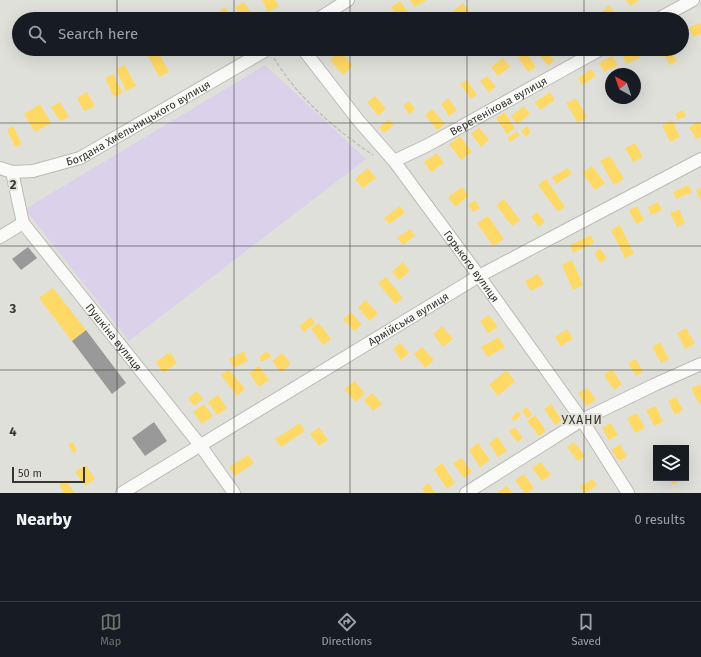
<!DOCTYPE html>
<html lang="en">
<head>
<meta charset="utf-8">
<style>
	:root { --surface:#171b24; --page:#242831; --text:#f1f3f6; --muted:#9ea1a6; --line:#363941; --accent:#71716c }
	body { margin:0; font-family:"Fira Sans",sans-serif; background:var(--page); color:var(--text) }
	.controls { position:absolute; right:12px; bottom:12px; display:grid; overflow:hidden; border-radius:0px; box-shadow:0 4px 16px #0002 }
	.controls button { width:36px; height:36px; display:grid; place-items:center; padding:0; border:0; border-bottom:1px solid var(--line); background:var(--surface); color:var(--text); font:20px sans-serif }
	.compass { position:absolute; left:605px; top:68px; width:36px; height:36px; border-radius:50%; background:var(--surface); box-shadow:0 4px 16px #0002; rotate:320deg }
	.scale { position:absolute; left:12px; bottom:10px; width:73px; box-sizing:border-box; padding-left:4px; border:2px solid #353531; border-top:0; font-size:11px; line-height:14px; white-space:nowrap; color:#353531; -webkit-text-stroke:3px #e2e2d8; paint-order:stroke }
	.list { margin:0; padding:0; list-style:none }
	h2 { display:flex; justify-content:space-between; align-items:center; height:52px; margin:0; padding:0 16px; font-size:17px }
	h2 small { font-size:13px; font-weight:400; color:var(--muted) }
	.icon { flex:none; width:22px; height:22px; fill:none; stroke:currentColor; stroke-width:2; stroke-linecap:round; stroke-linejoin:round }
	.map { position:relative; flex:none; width:701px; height:493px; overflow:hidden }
	.search { position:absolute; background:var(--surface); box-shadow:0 4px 16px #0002; left:12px; right:12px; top:12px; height:44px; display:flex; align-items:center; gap:10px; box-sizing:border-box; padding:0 14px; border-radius:22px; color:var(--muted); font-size:15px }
	.sheet { height:108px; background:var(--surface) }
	nav { display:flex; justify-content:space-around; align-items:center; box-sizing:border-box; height:56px; border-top:1px solid var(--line); background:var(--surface); font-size:11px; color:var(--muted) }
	nav a { display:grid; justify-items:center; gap:2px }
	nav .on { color:var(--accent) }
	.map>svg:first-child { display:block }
	.green { fill:#dcd1eb }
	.homes { fill:#ffd966 }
	.industry { fill:#999 }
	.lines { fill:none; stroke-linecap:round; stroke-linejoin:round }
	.minor-casing { stroke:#bbbab6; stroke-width:14 }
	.path { stroke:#c0c0be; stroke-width:1.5; stroke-dasharray:4 2; stroke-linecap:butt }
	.minor { stroke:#fafaf9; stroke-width:12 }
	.grid { fill:none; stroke:#353531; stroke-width:1; stroke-opacity:0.55 }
	.labels { text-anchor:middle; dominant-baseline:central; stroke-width:4; stroke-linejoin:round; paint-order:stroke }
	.street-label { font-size:11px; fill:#353531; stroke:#e2e2d8 }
	.neighbourhood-label { font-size:12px; letter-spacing:1px; fill:#313029; stroke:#e2e2d8 }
	.grid-label { font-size:13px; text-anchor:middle; font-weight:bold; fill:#353531; stroke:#e2e2d8; stroke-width:4; stroke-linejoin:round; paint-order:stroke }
</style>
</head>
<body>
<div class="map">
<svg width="701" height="493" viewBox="0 0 701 493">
	<rect width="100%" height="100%" fill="#e0e0da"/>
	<path class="green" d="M265 65 366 159 129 341 25 209Z"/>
	<g class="homes">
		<path d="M262 0H275L279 6 268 12Z"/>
		<path d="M410 0H427L414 7Z"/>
		<path d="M626 0H639L630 6Z"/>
		<path d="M400 1 413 19H400L391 7Z"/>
		<path d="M244 2 254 17 250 19H243L235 7Z"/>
		<path d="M463 3 473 16 469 19H459L453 11Z"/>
		<path d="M609 5 620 19H604L600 13Z"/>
		<path d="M225 7 230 15 225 18 220 10Z"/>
		<path d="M380 11 386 19H370L369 18Z"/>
		<path d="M593 12 598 19H589L587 16Z"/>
		<path d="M682 21 687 30 682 33Z"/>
		<path d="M701 23V34L693 37 689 27Z"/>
		<path d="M151 49H157L169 72 159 77 146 52Z"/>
		<path d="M545 49 554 61 548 66 539 54Z"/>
		<path d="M636 49 640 58 626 64 622 54Z"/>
		<path d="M646 49H662L650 55Z"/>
		<path d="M671 50 677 61 670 65 664 54Z"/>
		<path d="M340 51 353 66 343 75 330 60Z"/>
		<path d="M526 52 536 67 528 72 518 58Z"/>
		<path d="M612 56 618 65 604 72 599 63Z"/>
		<path d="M503 58 510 67 498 76 491 67Z"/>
		<path d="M125 65 136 86 126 91 116 69Z"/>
		<path d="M591 69 596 76 582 85 578 78Z"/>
		<path d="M629 69 632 74H624L623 72Z"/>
		<path d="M113 74 123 93 114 97 105 78Z"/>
		<path d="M487 76 496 87 489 92 480 81Z"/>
		<path d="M467 80 477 95 471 99 460 84Z"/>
		<path d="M87 92 95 106 84 111 77 98Z"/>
		<path d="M550 92 555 100 540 110 535 102Z"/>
		<path d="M375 96 386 109 378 116 367 102Z"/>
		<path d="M448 98 457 110 449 116 441 104Z"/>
		<path d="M576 98 587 117 578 123 566 103Z"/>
		<path d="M409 101 415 109 409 114 403 106Z"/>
		<path d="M60 102 69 117 60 121 51 107Z"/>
		<path d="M40 104 51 123 35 132 24 114Z"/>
		<path d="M524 106 530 114 517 124 511 116Z"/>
		<path d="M432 109 445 124 437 130 425 115Z"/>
		<path d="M683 110 686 116 678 120 675 114Z"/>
		<path d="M505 112 515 128 507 134 496 118Z"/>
		<path d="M389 119 394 125 384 133 379 127Z"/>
		<path d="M672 120 680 137 670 142 662 125Z"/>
		<path d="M699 121 701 125V137L696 139 689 127Z"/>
		<path d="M13 126 22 144 15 147 7 130Z"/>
		<path d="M527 126 531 132 526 137 521 131Z"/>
		<path d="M479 127 489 140 481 147 471 134Z"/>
		<path d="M517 131 520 135 510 142 507 138Z"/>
		<path d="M460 136 472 152 461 160 449 144Z"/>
		<path d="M635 143 643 157 633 162 625 148Z"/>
		<path d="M437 153 444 163 431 172 424 162Z"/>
		<path d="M610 156 624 179 614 185 600 161Z"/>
		<path d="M592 166 605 183 595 190 582 173Z"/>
		<path d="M368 168 376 178 363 188 355 179Z"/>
		<path d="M568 168 572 174 556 184 552 177Z"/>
		<path d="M546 179 565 207 558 212 538 185Z"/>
		<path d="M688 185 692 192 676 199 673 192Z"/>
		<path d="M462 187 469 196 455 207 448 197Z"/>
		<path d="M701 188V202L696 190Z"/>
		<path d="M504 199 520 220 512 226 496 205Z"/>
		<path d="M475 200 480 208 473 212 468 205Z"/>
		<path d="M658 202 662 210 651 215 648 207Z"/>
		<path d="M400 206 405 213 389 224 384 218Z"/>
		<path d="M637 206 644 220 636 224 629 210Z"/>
		<path d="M679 209 685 223 677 227 670 213Z"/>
		<path d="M537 212 545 222 539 227 531 217Z"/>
		<path d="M488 216 504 239 493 246 477 223Z"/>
		<path d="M620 225 634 254 625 258 611 230Z"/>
		<path d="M410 229 415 236 403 245 397 238Z"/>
		<path d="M591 235 594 243 573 253 570 245Z"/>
		<path d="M600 248 607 258 600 263 594 253Z"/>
		<path d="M572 260 583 285 573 290 562 265Z"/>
		<path d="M403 262 410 271 399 280 392 272Z"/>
		<path d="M538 274 544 284 531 291 525 281Z"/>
		<path d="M386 277 403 298 395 304 378 283Z"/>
		<path d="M53 288 86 330 72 341 39 298Z"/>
		<path d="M366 300 378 314 369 321 358 307Z"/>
		<path d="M351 312 362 325 354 331 343 319Z"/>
		<path d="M489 315 498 327 488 333 480 321Z"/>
		<path d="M311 317 315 323 304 332 299 326Z"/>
		<path d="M319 323 331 339 323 345 311 329Z"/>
		<path d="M442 326 453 339 443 347 433 334Z"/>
		<path d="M686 328 695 344 685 349 677 333Z"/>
		<path d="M567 329 573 339 561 346 555 337Z"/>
		<path d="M498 337 505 347 488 357 481 347Z"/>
		<path d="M660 342 669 359 661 363 652 347Z"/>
		<path d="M400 343 409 353 401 360 393 349Z"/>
		<path d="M422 347 434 360 425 368 414 354Z"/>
		<path d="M244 351 248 361 234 368 229 359Z"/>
		<path d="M267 351 271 357 262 362 259 357Z"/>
		<path d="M170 352 177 363 163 373 156 362Z"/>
		<path d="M282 353 291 364 281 372 272 361Z"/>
		<path d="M636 359 643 372 636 376 628 363Z"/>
		<path d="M259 366 269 380 259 387 249 373Z"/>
		<path d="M229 369 245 389 237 396 221 375Z"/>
		<path d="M612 369 622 384 614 390 604 375Z"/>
		<path d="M506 370 515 381 498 396 489 385Z"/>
		<path d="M355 381 365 394 355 402 344 389Z"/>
		<path d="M700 384 701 387V403L699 404 691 388Z"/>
		<path d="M588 388 596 400 586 406 578 393Z"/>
		<path d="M197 391 203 399 194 406 188 398Z"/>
		<path d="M372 393 382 404 373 411 364 400Z"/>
		<path d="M218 395 227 408 217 415 208 402Z"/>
		<path d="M676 397 683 410 675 415 668 401Z"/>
		<path d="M204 404 213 416 202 424 193 412Z"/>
		<path d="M551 404 562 420 555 425 544 409Z"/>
		<path d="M656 406 663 422 654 426 646 410Z"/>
		<path d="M527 407 532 415 527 418 522 410Z"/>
		<path d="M518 411 521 415 514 421 511 418Z"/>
		<path d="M637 413 645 428 635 433 627 418Z"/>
		<path d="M535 415 546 431 539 436 527 421Z"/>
		<path d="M300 423 305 431 281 447 275 439Z"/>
		<path d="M611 423 618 435 609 440 602 428Z"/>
		<path d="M319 427 328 440 319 446 310 434Z"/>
		<path d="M515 427 523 438 517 442 509 431Z"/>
		<path d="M498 437 507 451 498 457 489 443Z"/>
		<path d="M73 442 77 451 73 453 68 444Z"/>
		<path d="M574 442 585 456 578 461 567 447Z"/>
		<path d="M478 443 490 460 480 467 469 450Z"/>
		<path d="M620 444 627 456 619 461 611 450Z"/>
		<path d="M248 455 254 463 235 476 229 467Z"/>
		<path d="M462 458 472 472 464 478 453 463Z"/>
		<path d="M541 462 551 475 542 481 532 468Z"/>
		<path d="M442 463 455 483 447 489 434 469Z"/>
		<path d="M86 465 95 479 85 486 75 472Z"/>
		<path d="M524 474 534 488 527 493H525L515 480Z"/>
		<path d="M669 478H682L683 479 673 485Z"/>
		<path d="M593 479 597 486 584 493 580 486Z"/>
		<path d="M66 480 74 493H64L59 484Z"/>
		<path d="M429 483 435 493H425L422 488Z"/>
		<path d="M507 486 512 493H499L498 492Z"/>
	</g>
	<g class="industry">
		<path d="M28 247 37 258 21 270 12 259Z"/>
		<path d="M86 330 126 383 112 394 72 341Z"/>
		<path d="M154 422 167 441 145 456 132 438Z"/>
	</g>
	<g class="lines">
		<g class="minor-casing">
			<g id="minor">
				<path d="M318 19 348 0"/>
				<path d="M658 19 693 0"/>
				<path id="s1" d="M303 49 358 120 394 161 479 276 582 420 628 493"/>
				<path id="s2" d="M394 161 428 145 601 49"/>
				<path id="s3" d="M0 168 12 172 33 171 80 158 268 49"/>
				<path id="s4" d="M12 172 23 223 200 445 234 493"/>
				<path d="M0 237 23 223"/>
				<path id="s5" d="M122 493 479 276 701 159"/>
				<path d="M466 493 582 420 656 384 701 364"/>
			</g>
		</g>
		<path class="path" d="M274 58C297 97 336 130 373 155"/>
		<use href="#minor" class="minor"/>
	</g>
	<path class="grid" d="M117 0V19M234 0V19M350 0V19M467 0V19M584 0V19M117 49V493M234 49V493M350 49V493M467 49V493M584 49V493M0 123H701M0 246H701M0 370H701"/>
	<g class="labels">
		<g class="street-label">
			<text stroke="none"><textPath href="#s2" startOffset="118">Веретенікова вулиця</textPath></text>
			<text stroke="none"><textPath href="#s3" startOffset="150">Богдана Хмельницького вулиця</textPath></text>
			<text stroke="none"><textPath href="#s1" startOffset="275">Горького вулиця</textPath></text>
			<text stroke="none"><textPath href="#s5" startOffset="335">Армійська вулиця</textPath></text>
			<text stroke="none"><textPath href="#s4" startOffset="198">Пушкіна вулиця</textPath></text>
		</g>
		<g class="neighbourhood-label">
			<text x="582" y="420">УХАНИ</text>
		</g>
	</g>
	<g class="grid-label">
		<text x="13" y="189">2</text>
		<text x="13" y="313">3</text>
		<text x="13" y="436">4</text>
	</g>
</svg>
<div class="controls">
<button><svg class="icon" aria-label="layers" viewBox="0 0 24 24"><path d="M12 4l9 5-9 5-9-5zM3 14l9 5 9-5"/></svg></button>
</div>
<svg class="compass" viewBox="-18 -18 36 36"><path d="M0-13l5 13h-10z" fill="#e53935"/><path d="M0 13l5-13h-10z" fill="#9ea1a6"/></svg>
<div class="scale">50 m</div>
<div class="search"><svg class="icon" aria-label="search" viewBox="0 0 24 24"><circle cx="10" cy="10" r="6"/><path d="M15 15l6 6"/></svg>Search here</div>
</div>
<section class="sheet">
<h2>Nearby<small>0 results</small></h2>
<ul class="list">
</ul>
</section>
<nav>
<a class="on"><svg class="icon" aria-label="map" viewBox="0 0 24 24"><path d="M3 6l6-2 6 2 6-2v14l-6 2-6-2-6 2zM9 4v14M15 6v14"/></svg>Map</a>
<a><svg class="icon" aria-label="directions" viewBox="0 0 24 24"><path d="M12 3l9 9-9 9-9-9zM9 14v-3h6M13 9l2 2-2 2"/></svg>Directions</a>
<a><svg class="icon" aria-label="saved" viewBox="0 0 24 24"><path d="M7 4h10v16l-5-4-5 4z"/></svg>Saved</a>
</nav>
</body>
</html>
